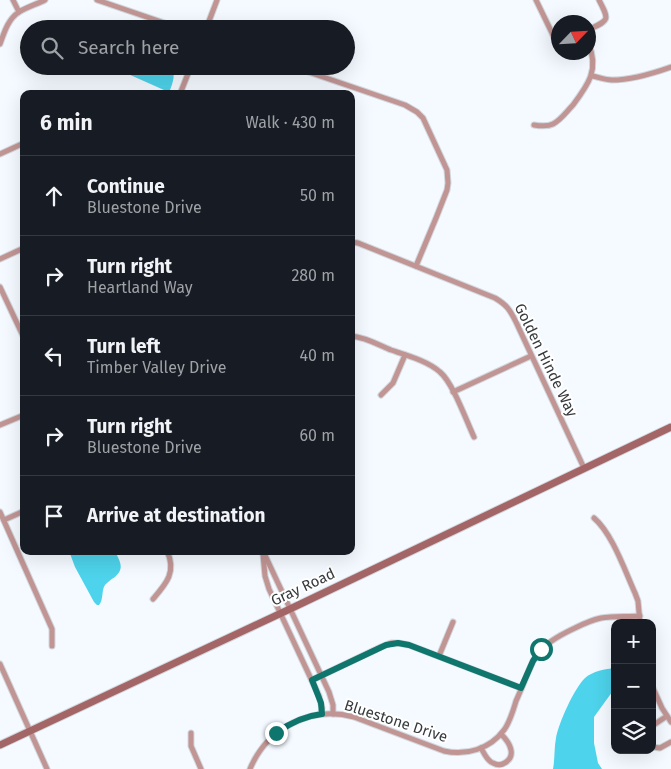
<!DOCTYPE html>
<html lang="en">
<head>
<meta charset="utf-8">
<style>
	:root { --surface:#171b24; --page:#20242c; --text:#f1f3f6; --muted:#9ea1a6; --line:#363941 }
	body { margin:0; font-family:"Fira Sans",sans-serif; background:var(--page); color:var(--text) }
	.controls { position:absolute; right:15px; bottom:15px; display:grid; overflow:hidden; border-radius:10px; box-shadow:0 5px 20px #0002 }
	.controls button { width:45px; height:45px; display:grid; place-items:center; padding:0; border:0; border-bottom:1px solid var(--line); background:var(--surface); color:var(--text); font:25px sans-serif }
	.compass { position:absolute; left:551px; top:15px; width:45px; height:45px; border-radius:50%; background:var(--surface); box-shadow:0 5px 20px #0002; rotate:65deg }
	.stop { position:absolute; width:15px; height:15px; margin:-11px; border:4px solid #0f766e; border-radius:50%; background:#fff }
	.stop.end { background:#0f766e; border-color:#fff; box-shadow:0 1px 5px #0008 }
	.list { margin:0; padding:0; list-style:none }
	h2 { display:flex; justify-content:space-between; align-items:center; height:65px; margin:0; padding:0 20px; font-size:21px }
	h2 small { font-size:16px; font-weight:400; color:var(--muted) }
	.list li { display:grid; grid-template-columns:32px 1fr auto; gap:15px; align-items:center; box-sizing:border-box; height:80px; padding:0 20px; border-top:1px solid var(--line) }
	.list b { display:block; font-size:19px; white-space:nowrap }
	.list p { margin:0; font-size:16px; white-space:nowrap; color:var(--muted) }
	.list em { font-size:16px; font-style:normal; color:var(--muted) }
	.icon { flex:none; width:28px; height:28px; fill:none; stroke:currentColor; stroke-width:2; stroke-linecap:round; stroke-linejoin:round }
	.map { position:relative; flex:none; width:671px; height:769px; overflow:hidden }
	.search { position:absolute; background:var(--surface); box-shadow:0 5px 20px #0002; left:20px; top:20px; width:335px; height:55px; display:flex; align-items:center; gap:12px; box-sizing:border-box; padding:0 18px; border-radius:28px; color:var(--muted); font-size:19px }
	.panel { position:absolute; background:var(--surface); box-shadow:0 5px 20px #0002; left:20px; top:90px; width:335px; height:465px; border-radius:10px }
	.map>svg:first-child { display:block }
	.water { fill:#4dd3eb }
	.lines { fill:none; stroke-linecap:round; stroke-linejoin:round }
	.street-casing { stroke:#d2d7dc; stroke-width:7 }
	.secondary-casing { stroke:#d2d7dc; stroke-width:9 }
	.street { stroke:#c19594; stroke-width:5 }
	.secondary { stroke:#a36565; stroke-width:7 }
	.route { stroke:#0f766e; stroke-width:6 }
	.labels { text-anchor:middle; dominant-baseline:central; stroke-width:4; stroke-linejoin:round; paint-order:stroke }
	.street-label { font-size:15px; fill:#363a3d; stroke:#fff }
</style>
</head>
<body>
<div class="map">
<svg width="671" height="769" viewBox="0 0 671 769">
	<rect width="100%" height="100%" fill="#f4faff"/>
	<g class="water">
		<path d="M110 66H171C176 74 173 82 170 90H164Z"/>
		<path d="M69 551H115C120 562 125 568 115 577 111 579 108 582 105 585 101 591 104 599 99 605H97L94 602 75 567Z"/>
		<path d="M615 668V688L594 717V743L598 763 602 769H553C555 759 554 748 556 738 559 722 574 689 585 678 593 671 605 669 615 668Z"/>
	</g>
	<g class="lines">
		<g class="street-casing">
			<g id="street">
				<path d="M13 0 19 12"/>
				<path d="M97 0 182 29"/>
				<path d="M536 0 552 33 554 38 558 41"/>
				<path d="M206 29 217 0"/>
				<path d="M588 30C609 20 610 21 599 0"/>
				<path d="M0 44C4 33 8 19 19 12 27 7 37 4 45 0"/>
				<path d="M291 66 405 105 417 112 423 118 447 170 448 183 447 190 436 218 416 266"/>
				<path d="M592 76C598 77 605 80 612 80 630 80 654 73 671 67"/>
				<path d="M180 94 191 66"/>
				<path d="M534 125C540 126 547 127 553 124 561 120 567 111 573 105 588 85 600 69 588 43"/>
				<path d="M0 154 24 143"/>
				<path d="M351 242 358 243 495 298C507 305 510 310 516 322L584 468"/>
				<path d="M0 259 24 248"/>
				<path d="M0 287 24 338"/>
				<path d="M351 336C365 337 379 345 391 350 406 355 428 361 440 372 453 383 466 420 474 437"/>
				<path d="M453 392 531 356"/>
				<path d="M381 395 393 383 405 355"/>
				<path d="M0 425 24 415"/>
				<path d="M0 512 52 629V646"/>
				<path d="M594 518C612 533 625 571 635 593L638 601 640 623"/>
				<path d="M4 520 24 511"/>
				<path d="M263 551 329 692 333 705V714"/>
				<path d="M263 554 265 576 269 589 319 696 322 708 321 714"/>
				<path d="M153 599C166 584 177 572 167 551"/>
				<path d="M439 656 453 622"/>
				<path d="M0 664 47 769"/>
				<path d="M312 680 381 647 391 643H398L409 645 521 688"/>
				<path d="M652 686 662 708 671 722"/>
				<path d="M652 726 667 716"/>
				<path d="M191 733V746L201 769"/>
				<path d="M652 747 660 748 671 742"/>
				<path d="M481 748C484 753 487 761 493 763 502 768 513 760 511 750 510 744 505 738 501 734"/>
				<path d="M250 769C267 728 311 705 354 717L444 751C466 756 490 749 504 730 510 722 513 711 516 701 522 688 527 674 533 661 543 644 558 636 575 628 583 624 592 620 601 618 613 616 627 617 640 616"/>
			</g>
		</g>
		<g class="secondary-casing">
			<path id="secondary" d="M0 745 290 609 671 427"/>
		</g>
		<use href="#street" class="street"/>
		<use href="#secondary" class="secondary"/>
	</g>
	<g class="lines">
		<path class="route" d="M276 733C290 723 304 716 322 714L321 703 312 680 386 645 398 643 409 645 521 688 533 661 541 649"/>
	</g>
	<g class="labels">
		<g class="street-label">
			<text transform="translate(546 360) rotate(64)">Golden Hinde Way</text>
			<text transform="translate(303 587) rotate(-25)">Gray Road</text>
			<text transform="translate(396 721) rotate(18)">Bluestone Drive</text>
		</g>
	</g>
</svg>
<div class="controls">
<button>+</button>
<button>−</button>
<button><svg class="icon" aria-label="layers" viewBox="0 0 24 24"><path d="M12 4l9 5-9 5-9-5zM3 14l9 5 9-5"/></svg></button>
</div>
<svg class="compass" viewBox="-18 -18 36 36"><path d="M0-13l5 13h-10z" fill="#e53935"/><path d="M0 13l5-13h-10z" fill="#9ea1a6"/></svg>
<div class="stop" style="left:541px;top:649px"></div>
<div class="stop end" style="left:276px;top:733px"></div>
<div class="search"><svg class="icon" aria-label="search" viewBox="0 0 24 24"><circle cx="10" cy="10" r="6"/><path d="M15 15l6 6"/></svg>Search here</div>
<section class="panel">
<h2>6 min<small>Walk · 430 m</small></h2>
<ul class="list">
<li><svg class="icon" aria-label="ahead" viewBox="0 0 24 24"><path d="M12 20V5M6 11l6-6 6 6"/></svg><div><b>Continue</b><p>Bluestone Drive</p></div><em>50 m</em></li>
<li><svg class="icon" aria-label="right" viewBox="0 0 24 24"><path d="M7 20v-9h11M14 6l5 5-5 5"/></svg><div><b>Turn right</b><p>Heartland Way</p></div><em>280 m</em></li>
<li><svg class="icon" aria-label="left" viewBox="0 0 24 24"><path d="M17 20v-9H6M10 6l-5 5 5 5"/></svg><div><b>Turn left</b><p>Timber Valley Drive</p></div><em>40 m</em></li>
<li><svg class="icon" aria-label="right" viewBox="0 0 24 24"><path d="M7 20v-9h11M14 6l5 5-5 5"/></svg><div><b>Turn right</b><p>Bluestone Drive</p></div><em>60 m</em></li>
<li><svg class="icon" aria-label="arrive" viewBox="0 0 24 24"><path d="M6 21V4h12l-3 4 3 4H6"/></svg><div><b>Arrive at destination</b></div></li>
</ul>
</section>
</div>
</body>
</html>
